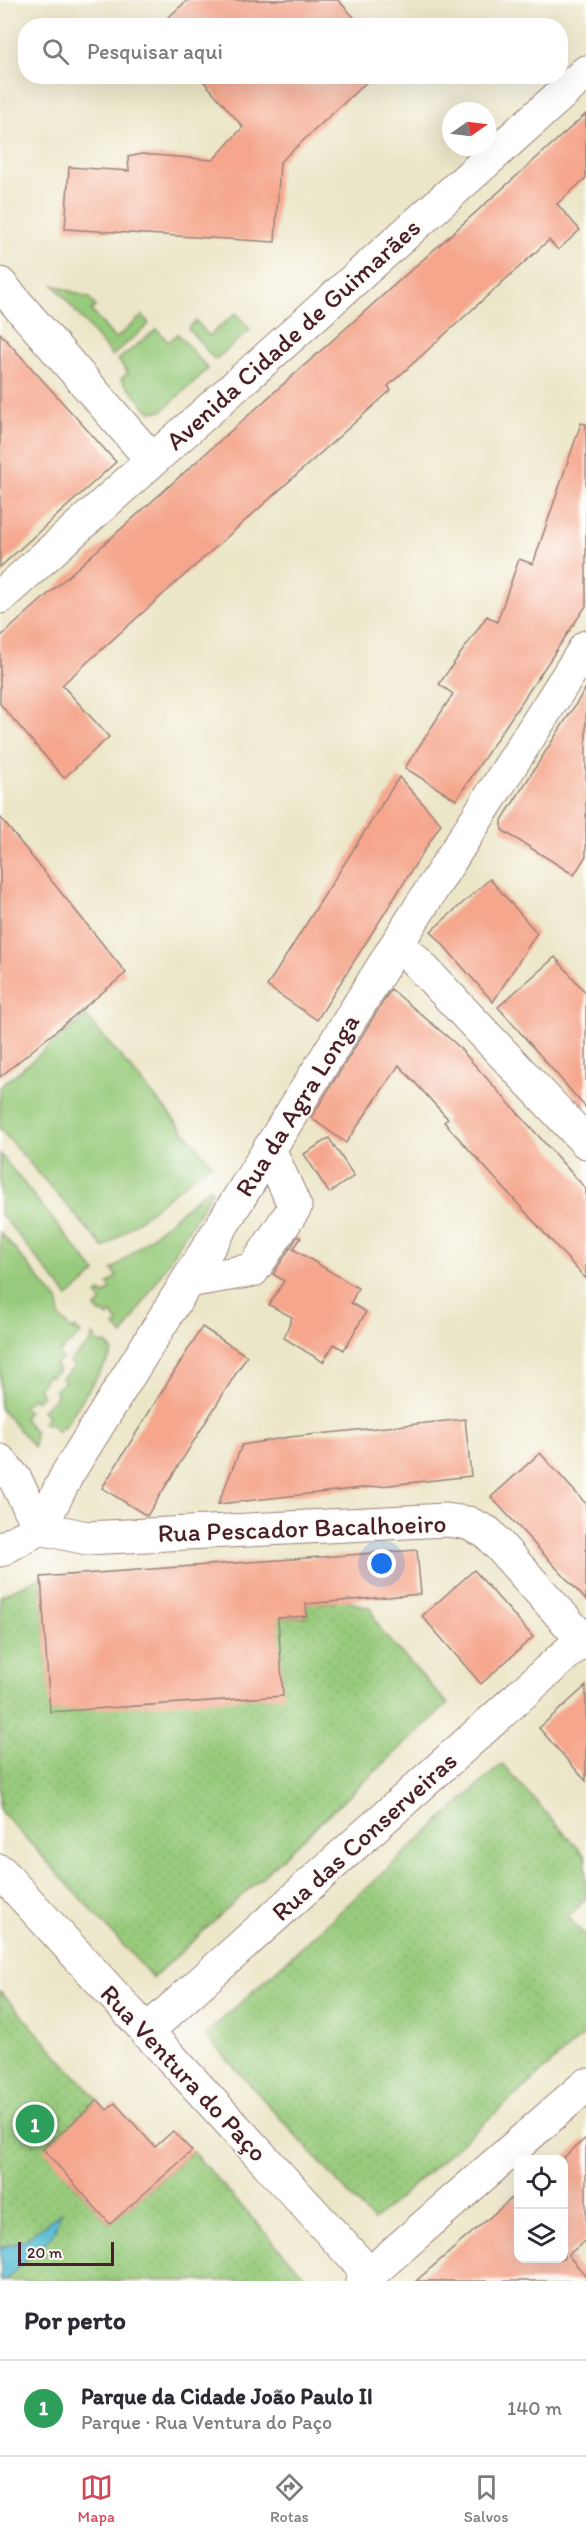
<!DOCTYPE html>
<html lang="pt">
<head>
<meta charset="utf-8">
<style>
	:root { --surface:#fff; --page:#f2f2f3; --text:#2b2b33; --muted:#7c7c81; --line:#e1e1e2; --accent:#d1495b }
	body { margin:0; font-family:Itim,sans-serif; background:var(--page); color:var(--text) }
	.controls { position:absolute; right:18px; bottom:18px; display:grid; overflow:hidden; border-radius:12px; box-shadow:0 6px 24px #0002 }
	.controls button { width:54px; height:54px; display:grid; place-items:center; padding:0; border:0; border-bottom:2px solid var(--line); background:var(--surface); color:var(--text); font:30px sans-serif }
	.compass { position:absolute; left:442px; top:102px; width:54px; height:54px; border-radius:50%; background:var(--surface); box-shadow:0 6px 24px #0002; rotate:76deg }
	.scale { position:absolute; left:18px; bottom:15px; width:96px; box-sizing:border-box; padding-left:6px; border:3px solid #4a1f2b; border-top:0; font-size:16px; line-height:21px; white-space:nowrap; color:#4a1f2b; -webkit-text-stroke:4px #fdfcf7; paint-order:stroke }
	.you { position:absolute; left:382px; top:1564px; width:21px; height:21px; margin:-15px; border:4px solid #fff; border-radius:50%; background:#1a73e8; box-shadow:0 0 0 9px #1a73e833 }
	.badge { display:grid; place-items:center; width:39px; height:39px; border-radius:50%; background:var(--accent); color:#fff; font-size:20px; font-weight:700 }
	.pin { position:absolute; translate:-50% -50%; border:3px solid #fff; box-shadow:0 2px 6px #0006 }
	.list { margin:0; padding:0; list-style:none }
	h2 { display:flex; justify-content:space-between; align-items:center; height:78px; margin:0; padding:0 24px; font-size:26px }
	h2 small { font-size:20px; font-weight:400; color:var(--muted) }
	.list li { display:grid; grid-template-columns:39px 1fr auto; gap:18px; align-items:center; box-sizing:border-box; height:96px; padding:0 24px; border-top:2px solid var(--line) }
	.list b { display:block; font-size:22px; white-space:nowrap }
	.list p { margin:0; font-size:20px; white-space:nowrap; color:var(--muted) }
	.list em { font-size:20px; font-style:normal; color:var(--muted) }
	.icon { flex:none; width:33px; height:33px; fill:none; stroke:currentColor; stroke-width:2; stroke-linecap:round; stroke-linejoin:round }
	.map { position:relative; flex:none; width:586px; height:2281px; overflow:hidden }
	.search { position:absolute; background:var(--surface); box-shadow:0 6px 24px #0002; left:18px; right:18px; top:18px; height:66px; display:flex; align-items:center; gap:15px; box-sizing:border-box; padding:0 21px; border-radius:24px; color:var(--muted); font-size:22px }
	.sheet { height:174px; background:var(--surface) }
	nav { display:flex; justify-content:space-around; align-items:center; box-sizing:border-box; height:84px; border-top:2px solid var(--line); background:var(--surface); font-size:16px; color:var(--muted) }
	nav a { display:grid; justify-items:center; gap:3px }
	nav .on { color:var(--accent) }
	.map>svg:first-child { display:block }
	.grass { fill:url(#grass-dots); stroke:#707453; stroke-width:1.5 }
	.garden { fill:#97ca7b; stroke:#707453; stroke-width:1.5 }
	.water { fill:#58bed6; stroke:#516e80; stroke-width:1.5 }
	.building { fill:#f5a68c }
	.lines { fill:none; stroke-linecap:round; stroke-linejoin:round }
	.minor-casing { stroke:#9b827a; stroke-width:35 }
	.minor { stroke:#fff; stroke-width:33 }
	.labels { text-anchor:middle; dominant-baseline:central; stroke-width:4.5; stroke-linejoin:round; paint-order:stroke }
	.street-label { font-size:26px; fill:#4a1f2b; stroke:#fdfcf7 }
</style>
</head>
<body>
<div class="map">
<svg width="586" height="2281" viewBox="0 0 586 2281">
	<defs>
		<pattern id="grass-dots" width="8" height="8" patternUnits="userSpaceOnUse" patternTransform="scale(1.5)"><rect width="8" height="8" fill="#97ca7b"/><path d="M2 2h.1M6 6h.1" fill="none" stroke="#84ad6a" stroke-width="1.8" stroke-linecap="round"/></pattern>
	</defs>
	<rect width="100%" height="100%" fill="#fdfcf7"/>
	<filter id="ink" filterUnits="userSpaceOnUse"><feTurbulence type="fractalNoise" baseFrequency=".0167" numOctaves="2"/><feDisplacementMap in="SourceGraphic" scale="12" xChannelSelector="R" yChannelSelector="G"/><feConvolveMatrix kernelMatrix="1 2 1 2 8 2 1 2 1" color-interpolation-filters="sRGB"/></filter>
	<filter id="wash" filterUnits="userSpaceOnUse"><feTurbulence type="fractalNoise" baseFrequency=".008" numOctaves="4" result="noise"/><feDisplacementMap in="SourceGraphic" scale="24" xChannelSelector="R" yChannelSelector="G"/><feGaussianBlur stdDeviation="1.35" result="paint"/><feColorMatrix in="noise" values="0 0 0 0 0 0 0 0 0 0 0 0 0 0 0 0 0 1.4 0 .05"/><feComposite in="paint" operator="in"/></filter>
	<g filter="url(#wash)">
		<rect width="100%" height="100%" fill="#ece6c8"/>
		<g class="grass">
			<path d="M344 1556 348 1601 370 1608 382 1632 448 1704 153 1978 0 1810V1596L41 1577 51 1712 278 1618 306 1617V1603L335 1602 332 1557Z"/>
			<path d="M502 1764 586 1857V1899L568 1917 586 1936V2033L373 2221 205 2035Z"/>
			<path d="M0 1991 98 2100 44 2149 110 2224 192 2151 309 2281H0Z"/>
		</g>
		<g class="garden">
			<path d="M54 285 89 298 96 307 91 310 115 339 143 315 149 324 112 356Z"/>
			<path d="M236 313 250 330 215 360 188 328 196 321 209 336Z"/>
			<path d="M157 329 168 342 178 334 208 369 162 411 150 412 121 379 128 373 118 360Z"/>
			<path d="M86 1016 211 1163 104 1248 0 1129V1087Z"/>
			<path d="M0 1154 96 1273 68 1297 0 1213Z"/>
			<path d="M209 1188 213 1190 123 1335 115 1326 118 1322 111 1313 107 1317 103 1312 101 1314 95 1308 102 1302 96 1295 100 1292 104 1295 111 1289 108 1284 117 1276 112 1270Z"/>
			<path d="M0 1232 59 1302V1316L71 1330 75 1328 81 1334 58 1354 62 1359 55 1365 59 1370 51 1377 48 1375 38 1388 43 1395 36 1401 33 1398 23 1406 28 1412 23 1417 35 1432 34 1447 0 1408Z"/>
			<path d="M93 1335 100 1344 106 1343 113 1352 64 1427 62 1426 58 1432 50 1423 47 1425 43 1422 48 1417 42 1410 58 1395 55 1390 65 1381 62 1378 74 1367 70 1361 91 1342Z"/>
		</g>
		<path class="water" d="M61 2212 52 2236 4 2281H0V2248L25 2240Z"/>
		<g id="blocks">
			<g class="building">
				<path d="M188 0H338L362 26H158Z"/>
				<path d="M199 76H373L280 162 275 242 65 229 69 167 129 171 128 157 142 154 213 160 243 127Z"/>
				<path d="M586 114V178L557 204 580 230 558 250 549 240 388 386 391 390 62 685 109 737 64 778 0 704V637Z"/>
				<path d="M0 333 116 462 0 567Z"/>
				<path d="M581 423 586 424V606L456 800 405 768 453 694 439 684 487 616 497 622 519 559 533 564Z"/>
				<path d="M586 688V856L574 875 502 830V820Z"/>
				<path d="M399 777 441 824 317 1020 267 986Z"/>
				<path d="M0 817 126 973 0 1077Z"/>
				<path d="M490 879 537 933 493 1002 431 931Z"/>
				<path d="M555 957 586 993V1108L498 1007Z"/>
				<path d="M391 989 456 1044 586 1189V1279L444 1122 448 1119 399 1065 346 1143 311 1118Z"/>
				<path d="M329 1138 354 1176 329 1193 304 1154Z"/>
				<path d="M298 1236 301 1238 293 1249 358 1288 351 1303 366 1312 344 1350 334 1344 323 1362 284 1338 292 1317 269 1305 284 1281 273 1274Z"/>
				<path d="M202 1327 247 1356 147 1516 102 1488Z"/>
				<path d="M465 1419 471 1476 218 1504 242 1445 289 1437Z"/>
				<path d="M540 1453 586 1504V1600L491 1497Z"/>
				<path d="M417 1550 421 1594 306 1604 307 1616 278 1618 283 1696 50 1712 41 1577Z"/>
				<path d="M474 1570 533 1637 481 1684 422 1616Z"/>
				<path d="M586 1686V1781L539 1728Z"/>
				<path d="M98 2100 107 2110 115 2103 155 2147 173 2131 192 2151 110 2224 43 2149Z"/>
				<path d="M586 2138V2240L568 2255 586 2276V2281H416L519 2192V2259H564V2160H561Z"/>
			</g>
		</g>
	</g>
	<g filter="url(#ink)">
		<use href="#blocks" fill-opacity="0" stroke="#9b827a" stroke-width="1.5"/>
		<g class="lines">
			<g class="minor-casing">
				<g id="minor">
					<path d="M0 284 152 460"/>
					<path d="M0 597 586 72"/>
					<path d="M395 947 412 957 586 1142"/>
					<path d="M188 1281 253 1270 295 1207 269 1149"/>
					<path d="M0 1461 15 1479 40 1528"/>
					<path d="M40 1528 87 1538 446 1520 468 1523 488 1533 586 1643"/>
					<path d="M0 1550 40 1528 68 1473 395 947 586 647"/>
					<path d="M0 1871 370 2275"/>
					<path d="M146 2032 583 1639"/>
					<path d="M362 2281 586 2085"/>
				</g>
			</g>
			<use href="#minor" class="minor"/>
		</g>
	</g>
	<g class="labels">
		<g class="street-label">
			<text transform="translate(293 334) rotate(-42)">Avenida Cidade de Guimarães</text>
			<text transform="translate(297 1105) rotate(-58)">Rua da Agra Longa</text>
			<text transform="translate(302 1528) rotate(-2)">Rua Pescador Bacalhoeiro</text>
			<text transform="translate(364 1836) rotate(-42)">Rua das Conserveiras</text>
			<text transform="translate(184 2073) rotate(47)">Rua Ventura do Paço</text>
		</g>
	</g>
</svg>
<div class="controls">
<button><svg class="icon" aria-label="locate" viewBox="0 0 24 24"><circle cx="12" cy="12" r="6"/><path d="M12 2v4M12 18v4M2 12h4M18 12h4"/></svg></button>
<button><svg class="icon" aria-label="layers" viewBox="0 0 24 24"><path d="M12 4l9 5-9 5-9-5zM3 14l9 5 9-5"/></svg></button>
</div>
<svg class="compass" viewBox="-18 -18 36 36"><path d="M0-13l5 13h-10z" fill="#e53935"/><path d="M0 13l5-13h-10z" fill="#7c7c81"/></svg>
<div class="scale">20 m</div>
<div class="you"></div>
<div class="pin badge" style="left:35px;top:2124px;background:#2e9e5b">1</div>
<div class="search"><svg class="icon" aria-label="search" viewBox="0 0 24 24"><circle cx="10" cy="10" r="6"/><path d="M15 15l6 6"/></svg>Pesquisar aqui</div>
</div>
<section class="sheet">
<h2>Por perto<small></small></h2>
<ul class="list">
<li><span class="badge" style="background:#2e9e5b">1</span><div><b>Parque da Cidade João Paulo II</b><p>Parque · Rua Ventura do Paço</p></div><em>140 m</em></li>
</ul>
</section>
<nav>
<a class="on"><svg class="icon" aria-label="map" viewBox="0 0 24 24"><path d="M3 6l6-2 6 2 6-2v14l-6 2-6-2-6 2zM9 4v14M15 6v14"/></svg>Mapa</a>
<a><svg class="icon" aria-label="directions" viewBox="0 0 24 24"><path d="M12 3l9 9-9 9-9-9zM9 14v-3h6M13 9l2 2-2 2"/></svg>Rotas</a>
<a><svg class="icon" aria-label="saved" viewBox="0 0 24 24"><path d="M7 4h10v16l-5-4-5 4z"/></svg>Salvos</a>
</nav>
</body>
</html>
